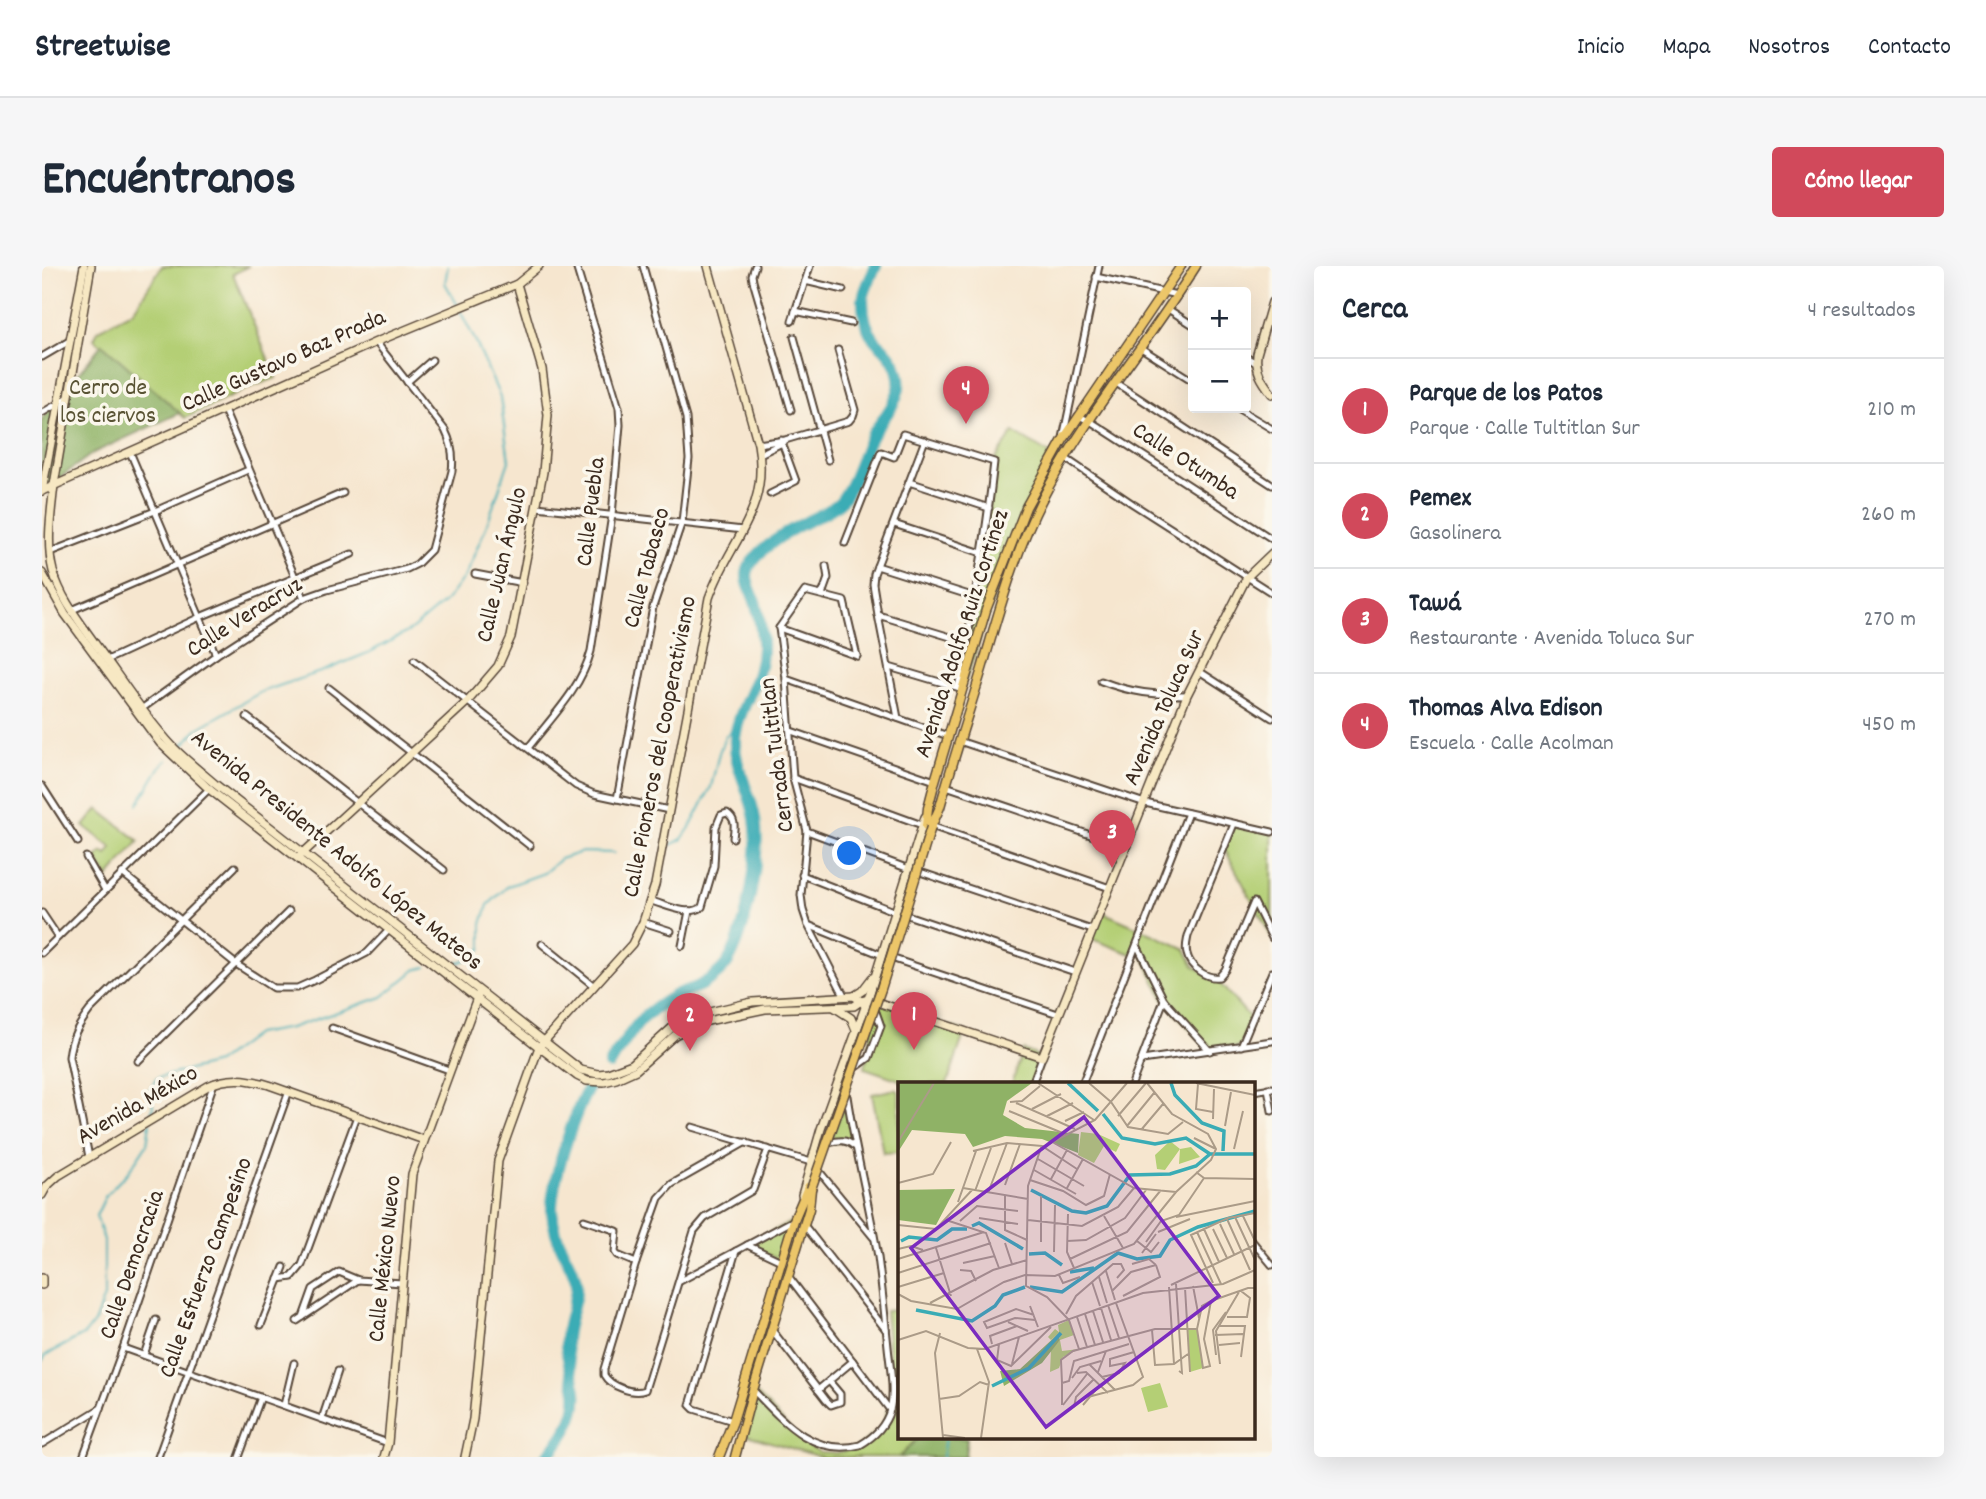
<!DOCTYPE html>
<html lang="es">
<head>
<meta charset="utf-8">
<style>
	:root { --surface:#fff; --page:#f6f6f7; --text:#1f2937; --muted:#747a83; --line:#e0e1e3; --accent:#d1495b }
	body { margin:0; font-family:Dekko,sans-serif; background:var(--page); color:var(--text) }
	.controls { position:absolute; right:21px; top:21px; display:grid; overflow:hidden; border-radius:7px; box-shadow:0 7px 28px #0002 }
	.controls button { width:63px; height:63px; display:grid; place-items:center; padding:0; border:0; border-bottom:2px solid var(--line); background:var(--surface); color:var(--text); font:35px sans-serif }
	.you { position:absolute; left:808px; top:588px; width:24px; height:24px; margin:-18px; border:5px solid #fff; border-radius:50%; background:#1a73e8; box-shadow:0 0 0 10px #1a73e833 }
	.badge { display:grid; place-items:center; width:46px; height:46px; border-radius:50%; background:var(--accent); color:#fff; font-size:23px; font-weight:700 }
	.pin { position:absolute; translate:-50% -58px; filter:drop-shadow(0 2px 4px #0008) }
	.pin::after { content:''; position:absolute; top:37px; width:24px; height:21px; background:inherit; clip-path:polygon(0 0,100% 0,50% 100%) }
	.list { margin:0; padding:0; list-style:none }
	h2 { display:flex; justify-content:space-between; align-items:center; height:91px; margin:0; padding:0 28px; font-size:30px }
	h2 small { font-size:23px; font-weight:400; color:var(--muted) }
	.list li { display:grid; grid-template-columns:46px 1fr auto; gap:21px; align-items:center; box-sizing:border-box; height:105px; padding:0 28px; border-top:2px solid var(--line) }
	.list b { display:block; font-size:26px; white-space:nowrap }
	.list p { margin:0; font-size:23px; white-space:nowrap; color:var(--muted) }
	.list em { font-size:23px; font-style:normal; color:var(--muted) }
	.map { position:relative; flex:none; width:1230px; height:1191px; overflow:hidden; border-radius:7px }
	header { display:flex; align-items:center; gap:42px; box-sizing:border-box; height:98px; padding:0 35px; background:var(--surface); border-bottom:2px solid var(--line) }
	header strong { font-size:33px }
	nav { display:flex; gap:38px; margin-inline-start:auto; font-size:24px }
	.intro { display:flex; align-items:center; justify-content:space-between; box-sizing:border-box; height:168px; padding:0 42px }
	h1 { margin:0; font-size:49px }
	.button { padding:18px 32px; border-radius:7px; background:var(--accent); color:#fff; font-size:24px; font-weight:700 }
	main { display:flex; gap:42px; padding:0 42px }
	aside { flex:1; background:var(--surface); border-radius:7px; box-shadow:0 7px 28px #0002 }
	.map>svg:first-child { display:block }
	.green { fill:#b4cf75; stroke:#787c4a; stroke-width:2 }
	.forest { fill:#8fb266; stroke:#656e42; stroke-width:2 }
	.lines { fill:none; stroke-linecap:round; stroke-linejoin:round }
	.stream { stroke:#3aacb5; stroke-width:2 }
	.river { stroke:#3aacb5; stroke-width:12 }
	.street-casing { stroke:#574639; stroke-width:9 }
	.secondary-casing { stroke:#574639; stroke-width:10 }
	.primary-casing { stroke:#574639; stroke-width:11 }
	.street { stroke:#fff; stroke-width:5 }
	.secondary { stroke:#f7e8c3; stroke-width:7 }
	.primary { stroke:#ecc669; stroke-width:8 }
	.primary-bridge-casing { stroke:#574639; stroke-width:11; stroke-linecap:butt }
	.primary-bridge { stroke:#ecc669; stroke-width:8 }
	.labels { text-anchor:middle; dominant-baseline:central; stroke-width:7; stroke-linejoin:round; paint-order:stroke }
	.street-label { font-size:24px; fill:#3b2a1e; stroke:#fbf7ec }
	.park-label { font-size:24px; fill:#595334; stroke:#fbf7ec }
	.inset-river { fill:none; stroke:#3aacb5; stroke-width:3.5 }
	.inset-road { fill:none; stroke:#ab9b88; stroke-width:2 }
	.view { fill:#7b2cbf; fill-opacity:0.15; stroke:#7b2cbf; stroke-width:3.5 }
	.inset-edge { fill:none; stroke:#3b2a1e; stroke-width:3.5 }
</style>
</head>
<body>
<header>
<strong>Streetwise</strong>
<nav><a>Inicio</a><a>Mapa</a><a>Nosotros</a><a>Contacto</a></nav>
</header>
<div class="intro"><h1>Encuéntranos</h1><a class="button">Cómo llegar</a></div>
<main>
<div class="map">
<svg width="1230" height="1191" viewBox="0 0 1230 1191">
	<rect width="100%" height="100%" fill="#fbf7ec"/>
	<filter id="ink" filterUnits="userSpaceOnUse"><feTurbulence type="fractalNoise" baseFrequency=".0143" numOctaves="2"/><feDisplacementMap in="SourceGraphic" scale="14" xChannelSelector="R" yChannelSelector="G"/><feConvolveMatrix kernelMatrix="1 2 1 2 8 2 1 2 1" color-interpolation-filters="sRGB"/></filter>
	<filter id="wash" filterUnits="userSpaceOnUse"><feTurbulence type="fractalNoise" baseFrequency=".00686" numOctaves="4" result="noise"/><feDisplacementMap in="SourceGraphic" scale="28" xChannelSelector="R" yChannelSelector="G"/><feGaussianBlur stdDeviation="1.57" result="paint"/><feColorMatrix in="noise" values="0 0 0 0 0 0 0 0 0 0 0 0 0 0 0 0 0 1.4 0 .05"/><feComposite in="paint" operator="in"/></filter>
	<g filter="url(#wash)">
		<rect width="100%" height="100%" fill="#f6e6cf"/>
		<g class="green">
			<path d="M120 0H207L191 8 234 112 209 121 143 152 52 73 56 64 91 45Z"/>
			<path d="M971 166 1011 190 980 250 921 423 916 421 933 331 952 196Z"/>
			<path d="M56 543 97 575 66 612 54 593 61 586 65 589 70 582 42 560Z"/>
			<path d="M1192 558 1230 566V672L1182 582Z"/>
			<path d="M1058 645 1144 683 1152 700 1173 712 1210 754 1199 780 1168 786 1122 734 1096 680 1092 689 1047 672Z"/>
			<path d="M838 736 923 765 905 818H860L858 814 823 802 831 755Z"/>
			<path d="M981 784 1000 791 990 818H970Z"/>
			<path d="M854 823 857 826V886L841 887 830 828Z"/>
			<path d="M805 830 812 880 807 876 787 877Z"/>
			<path d="M752 954 739 995 705 979Z"/>
			<path d="M857 1044V1172H876L857 1191H779L701 1168 711 1124 762 1177 778 1186 795 1187 814 1182 841 1161 850 1126 843 1045Z"/>
		</g>
		<g class="forest">
			<path d="M60 78 138 147 51 187 0 225V153Z"/>
			<path d="M876 1172H925L923 1191H857Z"/>
		</g>
		<g class="lines">
			<g class="stream">
				<path d="M406 0 403 17 415 38"/>
				<path d="M139 481 155 463 219 426 284 404 328 386 369 364 404 335 424 308 444 261 467 195 458 131 432 72 417 43"/>
				<path d="M96 538 119 500 125 494"/>
				<path d="M629 579 640 573 649 560 669 521 677 487 683 471 695 458"/>
				<path d="M415 697 431 691 440 682V658L446 639 466 620 502 607 518 593 540 586 572 587"/>
				<path d="M109 852 111 839 107 824 115 812 175 797 214 768 248 762 340 731 373 704 384 701"/>
				<path d="M0 1095 4 1089 43 1068 53 1055 62 1031V974L54 950 64 929 87 905 105 878 108 857"/>
				<path d="M900 1191 903 1172"/>
			</g>
			<g class="river">
				<path d="M567 798C579 783 588 765 602 751 610 744 622 736 632 730 640 725 649 724 657 720 668 714 682 704 688 692 705 660 719 589 713 553 709 525 691 501 693 472 697 437 722 416 720 376 720 364 717 351 714 339 712 328 702 316 706 304 713 284 748 264 766 255 777 249 789 245 798 236 813 218 819 190 830 169 838 156 850 144 855 129 861 114 855 97 844 85 841 81 836 78 833 74 824 63 821 48 821 34 822 23 830 10 834 0"/>
				<path d="M504 1191C520 1174 537 1150 534 1125 531 1107 523 1091 524 1073 525 1053 536 1034 534 1015 532 1006 528 999 524 991 516 976 511 961 510 945 509 916 532 848 546 823"/>
			</g>
		</g>
	</g>
	<g filter="url(#ink)">
		<g class="lines">
			<g class="street-casing">
				<g id="street">
					<path d="M713 0 710 9 711 15 749 144"/>
					<path d="M1054 11 1135 29"/>
					<path d="M763 15 801 24"/>
					<path d="M1126 43 1151 59"/>
					<path d="M753 45 809 57"/>
					<path d="M750 55 768 0"/>
					<path d="M752 71 786 194"/>
					<path d="M1099 82 1151 115"/>
					<path d="M0 91 29 74"/>
					<path d="M1204 91 1214 97"/>
					<path d="M365 116 390 94"/>
					<path d="M1074 117 1230 219"/>
					<path d="M1195 142 1230 163"/>
					<path d="M182 144 262 332"/>
					<path d="M0 147 27 131"/>
					<path d="M1036 150 1048 155 1230 273"/>
					<path d="M1021 172 1057 0"/>
					<path d="M716 178 743 174 807 155 811 150 813 144 796 84"/>
					<path d="M88 186 174 389"/>
					<path d="M718 188 742 176"/>
					<path d="M1023 192 1091 238 1230 327"/>
					<path d="M867 216 947 242"/>
					<path d="M728 228 754 215 739 174"/>
					<path d="M495 241 701 264"/>
					<path d="M852 258 940 287"/>
					<path d="M803 277 839 186 852 191 861 168 952 196C944 271 931 346 916 421"/>
					<path d="M8 286 113 245 206 204"/>
					<path d="M835 300 933 331"/>
					<path d="M433 308 481 317"/>
					<path d="M778 328 781 326 786 312 784 300"/>
					<path d="M30 344 301 227"/>
					<path d="M836 349 925 376"/>
					<path d="M737 362 815 390"/>
					<path d="M65 394 158 351 310 288"/>
					<path d="M372 394 534 520 552 528 627 544"/>
					<path d="M847 401 918 422"/>
					<path d="M1157 405 1230 452"/>
					<path d="M744 413 906 470"/>
					<path d="M1059 415C1090 427 1113 429 1145 429"/>
					<path d="M287 422 488 580"/>
					<path d="M98 444 174 389 262 332 285 324 365 303 375 298 389 284 410 205C412 190 410 178 403 164L334 76"/>
					<path d="M205 451 402 604"/>
					<path d="M856 452 836 349 831 318 832 308 883 174"/>
					<path d="M749 465 893 515"/>
					<path d="M917 475 1103 537 1230 566"/>
					<path d="M486 482C509 452 539 423 549 385L570 249 578 159 577 142 534 0"/>
					<path d="M751 512 880 559"/>
					<path d="M0 520 36 576"/>
					<path d="M904 520 1084 581"/>
					<path d="M575 533 611 341 640 256 647 193 644 152 601 0"/>
					<path d="M1192 558 1146 670C1145 676 1143 682 1145 688 1148 701 1164 713 1177 711L1183 704 1212 636 1230 672"/>
					<path d="M892 561 1068 622"/>
					<path d="M765 565 867 603"/>
					<path d="M44 591 63 624"/>
					<path d="M878 606 1050 664"/>
					<path d="M80 607 194 698 231 722H255L273 714 325 687 348 663"/>
					<path d="M760 609 854 646"/>
					<path d="M609 635C624 639 647 651 660 641L672 600 674 561 679 549 685 547C695 554 692 562 691 572"/>
					<path d="M0 647 16 671"/>
					<path d="M865 649 1033 706"/>
					<path d="M601 656 629 665"/>
					<path d="M766 659 840 689"/>
					<path d="M500 678 552 720"/>
					<path d="M1095 679 1122 734 1168 785"/>
					<path d="M640 680 647 645"/>
					<path d="M0 687 168 522"/>
					<path d="M852 693 1016 748"/>
					<path d="M803 731 766 659 761 644 759 629 765 565 751 512 744 413 737 362 763 325 802 335 815 390"/>
					<path d="M290 762 407 804"/>
					<path d="M1199 780 1230 706"/>
					<path d="M1100 794 1230 775"/>
					<path d="M96 795 247 645"/>
					<path d="M816 800 827 792 839 760 834 746"/>
					<path d="M990 818 1000 791"/>
					<path d="M1040 818 1146 547"/>
					<path d="M1090 818 1122 734"/>
					<path d="M1226 822 1230 845"/>
					<path d="M1211 825 1230 822"/>
					<path d="M650 861 769 896"/>
					<path d="M704 876 630 918 617 932 594 997 562 1103V1109C568 1120 591 1129 603 1124L652 965 663 952 711 924 726 883"/>
					<path d="M787 877C797 874 804 873 812 880"/>
					<path d="M47 891 27 791C29 771 36 760 48 744L193 601"/>
					<path d="M778 906 831 971"/>
					<path d="M542 954 575 965 573 986 575 989 594 997"/>
					<path d="M762 959 844 1064"/>
					<path d="M1211 976 1230 999"/>
					<path d="M705 979 739 995"/>
					<path d="M747 1011 848 1144"/>
					<path d="M237 1013 250 1011 260 999 315 850"/>
					<path d="M638 1015 752 954"/>
					<path d="M261 1051 271 1023 297 1006 316 1014 360 1017"/>
					<path d="M255 1055 316 1014"/>
					<path d="M219 1059 242 1001"/>
					<path d="M730 1064 784 1134 789 1139 798 1136V1128L787 1115"/>
					<path d="M81 1082 346 1177"/>
					<path d="M102 1089 114 1054"/>
					<path d="M711 1124C740 1154 771 1191 818 1179 832 1171 843 1161 848 1144 853 1125 848 1101 846 1081 843 1051 840 1021 836 991 827 937 813 884 805 830"/>
					<path d="M776 1124 811 1095"/>
					<path d="M242 1139 252 1097"/>
					<path d="M280 1153 296 1105"/>
					<path d="M691 1155 652 1143 648 1139 694 985"/>
					<path d="M0 1178 59 1142"/>
					<path d="M41 1191 81 1082 172 817"/>
					<path d="M116 1191 247 825"/>
					<path d="M197 1191 219 1131"/>
				</g>
			</g>
			<g class="secondary-casing">
				<g id="secondary">
					<path d="M49 0 12 219C9 247 4 278 11 305 19 333 38 356 54 379 79 413 103 451 132 482 145 495 159 506 173 518L539 804 556 808 566 807 590 798 633 759 659 748 710 736 812 730C821 736 829 743 826 754"/>
					<path d="M1230 36 1215 88C1213 105 1220 115 1230 128"/>
					<path d="M0 225 334 76 475 18 497 0"/>
					<path d="M0 225 42 0"/>
					<path d="M0 307 23 348 118 477 167 523 497 781 535 810 545 815 562 816 574 813 594 804 633 769 656 757 723 743 812 740 819 735 826 733 1000 791 1145 429 1205 311 1230 287"/>
					<path d="M259 589 426 435 456 400 469 371 501 206 506 149 500 103 475 18"/>
					<path d="M812 730 820 725 830 712"/>
					<path d="M792 741 809 752 814 764"/>
					<path d="M0 929 5 920 16 910 166 820C187 810 206 813 227 819L382 874"/>
					<path d="M760 929 779 863 826 733 883 551"/>
					<path d="M0 1012V1019"/>
					<path d="M342 1191 346 1177 370 908 436 729"/>
					<path d="M423 1191 431 1153 456 895 497 781 590 678 601 656 613 619 667 332C688 273 728 246 716 178L666 0"/>
				</g>
			</g>
			<g class="primary-casing">
				<g id="primary">
					<path d="M884 560 886 542 893 515 944 344 984 241 1021 174 1139 0"/>
					<path d="M889 561 898 541C911 494 926 449 940 403 958 342 975 278 1006 222 1048 144 1107 75 1154 0"/>
					<path d="M677 1191 691 1155 752 954 766 921"/>
					<path d="M693 1191 711 1124 767 943 769 923"/>
				</g>
			</g>
			<use href="#street" class="street"/>
			<use href="#secondary" class="secondary"/>
			<use href="#primary" class="primary"/>
			<g class="primary-bridge-casing">
				<path id="primary-bridge" d="M769 923 839 723 889 561"/>
			</g>
			<use href="#primary-bridge" class="primary-bridge"/>
		</g>
	</g>
	<g class="labels">
		<g class="street-label">
			<text transform="translate(242 96) rotate(-24)">Calle Gustavo Baz Prada</text>
			<text transform="translate(1143 196) rotate(33)">Calle Otumba</text>
			<text transform="translate(550 246) rotate(-83)">Calle Puebla</text>
			<text transform="translate(461 299) rotate(-77)">Calle Juan Ángulo</text>
			<text transform="translate(606 302) rotate(-75)">Calle Tabasco</text>
			<text transform="translate(203 352) rotate(-32)">Calle Veracruz</text>
			<text transform="translate(921 368) rotate(-72)">Avenida Adolfo Ruiz Cortinez</text>
			<text transform="translate(1123 442) rotate(-66)">Avenida Toluca Sur</text>
			<text transform="translate(619 481) rotate(-79)">Calle Pioneros del Cooperativismo</text>
			<text transform="translate(736 489) rotate(-97)">Cerrada Tultitlan</text>
			<text transform="translate(294 585) rotate(39)">Avenida Presidente Adolfo López Mateos</text>
			<text transform="translate(96 840) rotate(-30)">Avenida México</text>
			<text transform="translate(344 993) rotate(-84)">Calle México Nuevo</text>
			<text transform="translate(91 999) rotate(-71)">Calle Democracia</text>
			<text transform="translate(165 1002) rotate(-70)">Calle Esfuerzo Campesino</text>
		</g>
		<g class="park-label">
			<text x="66" y="123">Cerro de<tspan x="66" dy="28">los ciervos</tspan></text>
		</g>
	</g>
	<g transform="translate(856 816)">
		<rect width="357" height="357" fill="#f6e6cf"/>
		<path d="M183 50 200 52 222 62 218 70 206 64 196 81 180 73ZM272 59 282 67 293 65 302 75 281 82 282 67 267 88 259 87 257 73ZM171 238 176 253 162 258 164 269 181 267 165 275 161 286 152 290 153 268 162 258 160 252 153 258 150 255 157 247 161 250 160 243ZM290 247H299L305 286 292 290ZM262 301 270 325 250 330 243 306Z" fill="#b4cf75"/>
		<path d="M0 1H134L109 19 105 33 127 46 181 52 180 71 144 57 107 54 75 65 67 52 14 48 0 70ZM57 107 38 143 0 138V108ZM160 252 162 258 144 281 106 304 102 289 122 287Z" fill="#8fb266"/>
		<path class="inset-river" d="M170 1 200 29M273 1 277 13 304 41 326 49 325 69M312 72H357M133 108 174 129 188 131 209 124 232 93 272 92 298 84 312 72 288 56 257 62 224 56 205 32M74 144 81 141 125 167M3 159 11 155 39 158 54 147H69M131 172 147 171 164 183M172 190 196 186M132 205 164 210 220 171 239 177 262 174 272 158 300 145 357 129M18 228 74 239 97 224 105 213 127 205M94 304 131 286 163 251"/>
		<path class="inset-road" d="M140 1 196 38M191 1 213 20 230 45 270 52 285 40M298 1 357 13M300 2 298 27 315 30M112 20 124 19 142 4M118 21 177 47M134 27 163 12M111 29 167 52M149 34 175 21M220 34 248 1M315 37 316 7M167 39 186 30M229 44 256 11M327 44 333 10M243 48 265 22M296 56 318 67M0 60 36 1M156 61 236 106 278 110M336 67 345 29M75 69 109 61 144 64 179 87M140 77 186 104M136 88 178 112M298 90 306 96 357 97M153 97 169 68M132 98 165 109 188 123 206 114 212 92M0 101 35 92 53 60M107 103 122 62M65 106 130 117M169 106 185 77M77 109 93 66M90 111 109 61M107 113V148L129 158M60 120 78 69M170 132 169 170 176 186M206 134 225 166M345 134 357 159M278 135 357 119M337 135 357 178M81 136 120 142M329 137 352 188M48 138 88 151 101 186M130 138 184 144 220 125 236 106M62 139 79 124 120 129M322 142 336 172M0 143 38 147 74 108M306 147 321 180M315 147 329 176M260 150 292 137M299 150 323 202M169 159 188 158 227 136 248 108M239 159 253 170 261 160M143 160V114M248 160 263 139 281 133 306 96M107 161 114 182M38 166 53 214M0 167 13 164 25 168M156 170 157 123M244 171 258 152M0 177 86 150M172 177 229 150 263 108M65 181 97 174M234 182 251 177 258 183M62 188 73 189 78 199M208 189 217 218M0 191 93 161M161 193 165 201 182 195M201 195 209 221M194 200 202 224M315 201 293 153 330 136 357 131M278 202 284 291 281 289M273 203 357 163M295 204 301 236M0 205 46 191M271 205 276 282M287 206 292 290M214 209 233 190 258 183M0 212 13 219 59 227 106 200 127 193 157 194 236 162 278 110 313 78 318 67 310 52 274 32 249 1M225 214 262 195 258 183M313 219 306 257 312 284 305 286 299 247 304 224 313 219 350 206H357M32 221 95 188 129 178M210 223 221 256M132 224 140 245M203 226 213 258M195 229 205 260M168 232 178 214 215 182H223L226 188 219 196M187 232 197 263M136 233 118 227 86 240 89 246 117 236 137 238M179 235 189 265M329 235H349L352 216 343 209M171 238 181 267M171 238 149 215 128 204 130 104 143 66 197 38 229 1M110 240 130 249M321 244H347L343 275M254 248 257 283 276 282 290 272M42 251 37 271 45 356M317 253 345 252M0 258 28 249 70 266 87 267 245 211 325 202 357 188M94 262 92 254 119 244M101 262 99 278 113 284 153 245M321 263 342 261M79 267 91 300 83 356M318 273 315 248 328 230M114 282 121 255M191 282 217 308M322 282 318 249 341 210M200 290 208 269M179 291 188 290 210 311M204 295 221 291 227 281 212 284V277L236 270M174 296 182 285 203 279M164 301 163 278 175 269 257 247H299M164 301 171 299 176 279 231 262M164 301V323M190 315 235 303 245 295 218 221M41 317 61 314 82 300 91 303M165 323 189 292M185 323 201 304M176 325 178 315 195 298M45 353 67 356"/>
		<path class="view" d="M186 35 321 214 148 345 13 166Z"/>
		<rect width="357" height="357" class="inset-edge"/>
	</g>
</svg>
<div class="controls">
<button>+</button>
<button>−</button>
</div>
<div class="you"></div>
<div class="pin badge" style="left:872px;top:784px">1</div>
<div class="pin badge" style="left:648px;top:785px">2</div>
<div class="pin badge" style="left:1070px;top:602px">3</div>
<div class="pin badge" style="left:924px;top:158px">4</div>
</div>
<aside>
<h2>Cerca<small>4 resultados</small></h2>
<ul class="list">
<li><span class="badge">1</span><div><b>Parque de los Patos</b><p>Parque · Calle Tultitlan Sur</p></div><em>210 m</em></li>
<li><span class="badge">2</span><div><b>Pemex</b><p>Gasolinera</p></div><em>260 m</em></li>
<li><span class="badge">3</span><div><b>Tawá</b><p>Restaurante · Avenida Toluca Sur</p></div><em>270 m</em></li>
<li><span class="badge">4</span><div><b>Thomas Alva Edison</b><p>Escuela · Calle Acolman</p></div><em>450 m</em></li>
</ul>
</aside>
</main>
</body>
</html>
